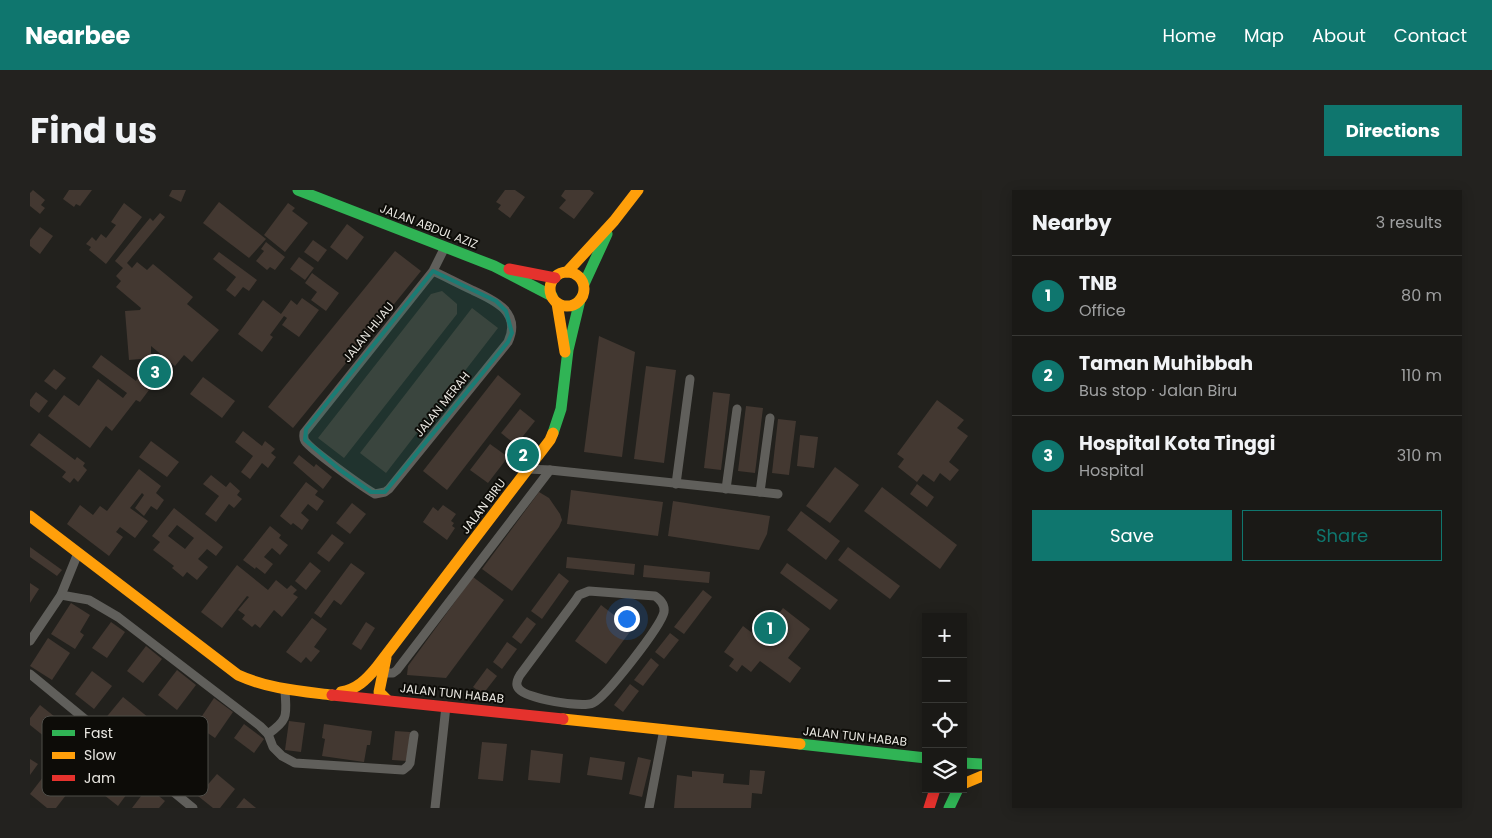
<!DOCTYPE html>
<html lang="en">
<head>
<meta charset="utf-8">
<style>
	:root { --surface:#1a1916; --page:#23221f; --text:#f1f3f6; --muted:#9fa0a1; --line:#383835; --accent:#0f766e }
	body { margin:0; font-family:Poppins,sans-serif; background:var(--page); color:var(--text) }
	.controls { position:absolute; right:15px; bottom:15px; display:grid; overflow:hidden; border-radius:0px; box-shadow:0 2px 12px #0003 }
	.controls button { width:45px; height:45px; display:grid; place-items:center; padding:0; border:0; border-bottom:1px solid var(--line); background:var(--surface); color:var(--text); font:25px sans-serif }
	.you { position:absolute; left:596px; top:428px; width:18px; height:18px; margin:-12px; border:4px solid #fff; border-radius:50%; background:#1a73e8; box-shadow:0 0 0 8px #1a73e833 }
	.badge { display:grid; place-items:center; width:32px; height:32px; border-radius:50%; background:var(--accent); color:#fff; font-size:16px; font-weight:700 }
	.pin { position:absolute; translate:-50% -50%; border:2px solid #fff; box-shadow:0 1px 5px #0006 }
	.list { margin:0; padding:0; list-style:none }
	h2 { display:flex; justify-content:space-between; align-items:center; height:65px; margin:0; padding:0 20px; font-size:21px }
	h2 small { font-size:16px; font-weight:400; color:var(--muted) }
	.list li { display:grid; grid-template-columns:32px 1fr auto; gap:15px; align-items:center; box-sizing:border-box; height:80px; padding:0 20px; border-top:1px solid var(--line) }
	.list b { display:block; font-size:19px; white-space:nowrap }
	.list p { margin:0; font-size:16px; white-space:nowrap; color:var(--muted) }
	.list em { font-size:16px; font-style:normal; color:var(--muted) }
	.actions { display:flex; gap:10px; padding:15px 20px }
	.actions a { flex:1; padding:11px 0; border:1px solid var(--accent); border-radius:0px; text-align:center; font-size:18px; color:var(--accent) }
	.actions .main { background:var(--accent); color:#fff }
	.icon { flex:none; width:28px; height:28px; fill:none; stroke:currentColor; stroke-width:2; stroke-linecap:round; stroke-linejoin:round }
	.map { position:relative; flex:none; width:952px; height:618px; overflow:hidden; border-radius:0px }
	header { display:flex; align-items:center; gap:30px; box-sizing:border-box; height:70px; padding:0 25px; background:var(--accent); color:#fff }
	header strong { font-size:24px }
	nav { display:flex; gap:28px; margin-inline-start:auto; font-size:18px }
	.intro { display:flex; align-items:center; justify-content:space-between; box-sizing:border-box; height:120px; padding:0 30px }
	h1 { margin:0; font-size:35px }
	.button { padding:12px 22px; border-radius:0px; background:var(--accent); color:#fff; font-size:18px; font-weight:700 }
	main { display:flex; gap:30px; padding:0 30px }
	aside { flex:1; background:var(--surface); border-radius:0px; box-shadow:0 2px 12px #0003 }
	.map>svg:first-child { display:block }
	.building { fill:#433831; fill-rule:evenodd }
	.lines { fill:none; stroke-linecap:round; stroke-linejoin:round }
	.street { stroke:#605f5b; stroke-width:9 }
	.fast { stroke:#30b455; stroke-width:11 }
	.slow { stroke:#ff9f0a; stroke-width:11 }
	.jam { stroke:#e5322d; stroke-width:11 }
	.marked { fill:#1a7c74; fill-opacity:0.2; stroke:#1a7c74; stroke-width:4; stroke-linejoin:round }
	.labels { text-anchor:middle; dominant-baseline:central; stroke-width:4; stroke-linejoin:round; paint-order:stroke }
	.street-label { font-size:12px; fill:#eae8e2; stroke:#0d0c08 }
	.key { fill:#0d0c08; stroke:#4f4e49; stroke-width:1 }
	.key-label { font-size:14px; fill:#eae8e2 }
</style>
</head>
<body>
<header>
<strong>Nearbee</strong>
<nav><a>Home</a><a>Map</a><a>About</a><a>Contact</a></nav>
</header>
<div class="intro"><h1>Find us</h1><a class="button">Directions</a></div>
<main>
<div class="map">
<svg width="952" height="618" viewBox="0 0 952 618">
	<rect width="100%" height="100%" fill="#22211d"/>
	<g class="building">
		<path d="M3 0 15 10 11 15 15 18 10 24 0 16V3Z"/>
		<path d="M39 0H62L50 16 46 14 44 17 33 9Z"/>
		<path d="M142 0H156L151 12 139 6Z"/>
		<path d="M475 0H485L495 7 480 28 468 19 471 15 466 12Z"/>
		<path d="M535 0H560L564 3 544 29 529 18 536 10 531 6Z"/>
		<path d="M189 12 236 49 219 68 173 33Z"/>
		<path d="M94 13 112 27 76 74 59 60 61 57 56 54 62 47 66 51 71 44 76 48 86 35 81 32Z"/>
		<path d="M258 13 265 18 262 21 278 33 255 62 234 45Z"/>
		<path d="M130 23 135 27 97 73 102 78 107 72 117 80 123 74 163 107 157 114 189 140 162 172 154 165 145 176 121 156V168L99 170 95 121 110 120 111 118 86 97 91 91 86 86 93 78 85 71 120 28 123 31Z"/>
		<path d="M317 34 334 47 317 70 300 57Z"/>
		<path d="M10 37 23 46 10 64 0 56V50Z"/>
		<path d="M283 50 297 60 288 72 274 62Z"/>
		<path d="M236 52 255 67 245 80 240 77 237 80 226 71 234 61 231 59Z"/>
		<path d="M365 61 391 81 263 238 238 217Z"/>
		<path d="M189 62 227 90 219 101 213 97 205 107 196 100 206 87 183 69Z"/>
		<path d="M269 67 284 78 275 90 260 79Z"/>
		<path d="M282 83 309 103 296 121 281 110 287 102 275 93Z"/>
		<path d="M412 101 427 114V124L314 268 288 248 401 104Z"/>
		<path d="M272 108 289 120 269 147 252 135 257 128 254 126 240 145 243 147 232 162 208 144 233 110 251 124 261 110 267 115Z"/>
		<path d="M442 118 468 138 356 283 330 263Z"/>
		<path d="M569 146 605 162 592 267 554 262Z"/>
		<path d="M71 165 106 191 108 187 118 195 115 198 119 200 110 212 106 210 82 241 76 236 60 258 18 226 34 205 49 216 68 189 93 208 97 203 62 177Z"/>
		<path d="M616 176 646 180 634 273 604 269Z"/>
		<path d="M24 179 36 188 26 200 14 191Z"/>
		<path d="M468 185 491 204 417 300 393 281Z"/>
		<path d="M173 187 205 211 192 228 160 204Z"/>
		<path d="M6 202 18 211 9 223 0 216V210Z"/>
		<path d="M683 202 700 204 691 280 674 278Z"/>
		<path d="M907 210 934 230 927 238 938 246 919 272 929 280 920 291 910 283 904 292 893 284 887 292 868 277 874 269 867 264Z"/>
		<path d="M716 216 733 218 725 283 708 281Z"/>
		<path d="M490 219 505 231 486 255 471 243Z"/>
		<path d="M748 229 766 231 759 285 742 283Z"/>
		<path d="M213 241 232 256 235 251 245 259 241 263 246 267 238 278 232 273 220 289 211 282 223 266 205 252Z"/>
		<path d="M9 243 45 270 47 267 55 273 53 276 57 280 48 292 44 288 40 293 32 287 36 282 0 255Z"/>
		<path d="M770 245 788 247 784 278 767 276Z"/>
		<path d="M121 251 149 272 137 287 109 267Z"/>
		<path d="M460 254 478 267 458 293 440 280Z"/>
		<path d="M269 265 284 277 286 274 302 287 293 299 263 273Z"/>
		<path d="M805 277 829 295 800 333 776 316Z"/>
		<path d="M109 279 131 296 126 303 134 310 127 320 121 316 114 326 105 318 114 305 112 303 100 318 118 331 105 348 90 337 86 342 93 347 79 366 37 334 50 315 63 325 70 316 77 321Z"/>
		<path d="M181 285 196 297 200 292 210 301 207 305 212 309 204 318 199 314 186 332 175 324 189 306 173 294Z"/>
		<path d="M276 292 288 301 285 305 294 311 287 321 278 314 271 323 279 330 272 340 263 333 261 335 250 326Z"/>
		<path d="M887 294 904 307 897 317 880 304Z"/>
		<path d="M852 297 927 355 910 379 834 321Z"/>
		<path d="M541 300 633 312 628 346 537 334Z"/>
		<path d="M509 302 519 308 530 324 532 330 529 337 482 401 452 379Z"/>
		<path d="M643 311 740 326 737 344 729 360 638 346Z"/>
		<path d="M322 313 336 324 320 344 306 333Z"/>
		<path d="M413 315 426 324 421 331 424 333 422 336 425 338 417 350 393 332 403 317 408 321Z"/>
		<path d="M144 318 193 357 186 366 177 359 168 369 178 377 167 390 157 382 153 387 142 378 144 376 123 360 130 352 122 346ZM147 335 164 348 155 359 138 346Z"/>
		<path d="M771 321 810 351 796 370 757 340Z"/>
		<path d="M240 336 251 345 249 348 258 355 250 365 242 358 234 367 243 374 235 384 226 377 225 379 213 370Z"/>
		<path d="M302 344 314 353 299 372 287 363Z"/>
		<path d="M0 357 32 380 27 386 0 367Z"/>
		<path d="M818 357 870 396 860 409 808 370Z"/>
		<path d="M537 367 605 374 604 385 536 378Z"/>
		<path d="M280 372 291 381 276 400 265 391Z"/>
		<path d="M321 373 335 383 311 415 304 410 291 428 284 423Z"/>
		<path d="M757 373 808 410 800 420 750 383Z"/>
		<path d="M207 375 238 400 246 390 257 399 261 395 267 400 263 404 268 407 252 427 244 420 230 438 225 434 222 437 212 429 215 425 208 420 219 407 217 406 192 438 171 422Z"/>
		<path d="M614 375 680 382 679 393 613 387Z"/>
		<path d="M529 383 539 391 512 429 501 421Z"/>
		<path d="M443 387 474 410 416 488 377 485 378 476Z"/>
		<path d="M0 393 9 399 0 413Z"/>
		<path d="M673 400 682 407 654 444 644 437Z"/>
		<path d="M41 413 60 425 50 442 54 445 45 459 21 444Z"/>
		<path d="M571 415 602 439 576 474 545 451Z"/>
		<path d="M753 418 780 439 758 468 771 478 760 493 730 471 721 482 712 475 707 482 699 476 704 469 694 462 713 436 730 449Z"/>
		<path d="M497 427 506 434 491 454 482 447Z"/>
		<path d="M282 428 297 439 284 457 290 461 281 472 276 467 271 473 256 462Z"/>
		<path d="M81 432 95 442 77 468 62 458Z"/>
		<path d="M336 432 345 438 331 460 322 454Z"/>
		<path d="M640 443 649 450 634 469 625 462Z"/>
		<path d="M18 448 40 463 22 490 0 476Z"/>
		<path d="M477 452 487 459 472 479 463 472Z"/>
		<path d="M116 456 132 469 113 493 97 481Z"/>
		<path d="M621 468 629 475 613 496 604 490Z"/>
		<path d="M457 478 467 486 453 504 443 497Z"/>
		<path d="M147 480 166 495 147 520 128 505Z"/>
		<path d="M62 481 82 496 64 519 45 504Z"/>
		<path d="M600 494 609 501 593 522 584 515Z"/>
		<path d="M93 507 119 528 100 551 74 530Z"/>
		<path d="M184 508 203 522 185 548 166 535Z"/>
		<path d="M10 515 44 542 30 559 0 535V528Z"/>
		<path d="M259 531 275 533 271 562 255 560Z"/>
		<path d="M214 534 234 549 224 563 204 548Z"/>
		<path d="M294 534 342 541 340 555H337L334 572 292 566 295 549 292 548Z"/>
		<path d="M365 541 380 542 377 571 362 570Z"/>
		<path d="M452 552 477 554 473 591 448 589Z"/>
		<path d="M501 560 533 564 530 593 498 590Z"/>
		<path d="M560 567 595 572 592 590 557 585Z"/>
		<path d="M608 567 621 570 612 607 599 604Z"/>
		<path d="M0 569 8 574 0 585Z"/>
		<path d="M89 575 108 589 88 616 69 601Z"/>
		<path d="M720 580 735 581 732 604 722 603 721 618H644L647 585 662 587V581L694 584 693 593 719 595Z"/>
		<path d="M17 582 40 600 26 618H17L0 604Z"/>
		<path d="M187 584 205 599 190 618H183L168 606Z"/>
		<path d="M118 597 135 611 129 618H102Z"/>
		<path d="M214 608 226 618H206Z"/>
	</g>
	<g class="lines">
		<g class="street">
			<path d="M403 81C416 87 429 94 442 100 464 110 492 122 478 152L359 299 355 302 345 304C334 298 281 260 275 251 273 247 274 246 274 243L403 81 415 57"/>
			<path d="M498 279 520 280 748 304"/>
			<path d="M646 294 660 189"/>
			<path d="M696 299 707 219"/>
			<path d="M730 302 740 228"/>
			<path d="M559 401 625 406C631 410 635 415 634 422 631 436 576 507 563 513 552 518 497 509 489 499 485 495 487 490 490 485L545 411 549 405Z"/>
			<path d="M31 405 59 410 88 427 230 536 238 544 243 557 252 566 265 573 373 580 378 576 380 573 384 545"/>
			<path d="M0 451 31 405 48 363"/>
			<path d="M352 483H363L367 480 520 280"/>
			<path d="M0 484 163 618"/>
			<path d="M238 544C260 529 256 524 255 500"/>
			<path d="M405 618 416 516"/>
			<path d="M619 618 634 539"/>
		</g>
		<g class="fast">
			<path d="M268 0 464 76 522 106"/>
			<path d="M554 94 577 44"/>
			<path d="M523 243 531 219 538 160 550 110"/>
			<path d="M770 554 896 568"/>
			<path d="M933 573 952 574"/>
			<path d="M919 618 928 599"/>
		</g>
		<g class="slow">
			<path d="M537 82 584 31 608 0"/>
			<circle cx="537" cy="99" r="17"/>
			<path d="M527 113 535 162"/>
			<path d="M0 326 208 485C239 499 269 501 302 505"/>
			<path d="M356 468 349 502 357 510"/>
			<path d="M311 502C327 499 336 490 346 478L520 250 523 243"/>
			<path d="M533 529 770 554"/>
			<path d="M933 594 952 586"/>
		</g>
		<g class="jam">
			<path d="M479 79 525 88"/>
			<path d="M302 505 533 529"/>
			<path d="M899 618 905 599"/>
		</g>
	</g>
	<path class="marked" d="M403 81 466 111 476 121 482 143 478 152 355 302H341L310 280 275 250 276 239Z"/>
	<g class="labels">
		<g class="street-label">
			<text transform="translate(399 36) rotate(21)">JALAN ABDUL AZIZ</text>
			<text transform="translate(338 142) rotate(-51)">JALAN HIJAU</text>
			<text transform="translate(412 214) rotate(-51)">JALAN MERAH</text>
			<text transform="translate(453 316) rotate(-53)">JALAN BIRU</text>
			<text transform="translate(422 503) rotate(6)">JALAN TUN HABAB</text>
			<text transform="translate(825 546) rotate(6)">JALAN TUN HABAB</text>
		</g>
	</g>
	<rect x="12" y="526" width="166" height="80" rx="8" class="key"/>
	<rect x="22" y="540" width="23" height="6" fill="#30b455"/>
	<rect x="22" y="562" width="23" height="7" fill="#ff9f0a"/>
	<rect x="22" y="585" width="23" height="6" fill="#e5322d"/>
	<g class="key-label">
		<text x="54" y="548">Fast</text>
		<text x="54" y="570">Slow</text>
		<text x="54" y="593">Jam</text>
	</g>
</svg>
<div class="controls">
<button>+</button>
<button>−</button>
<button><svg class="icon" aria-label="locate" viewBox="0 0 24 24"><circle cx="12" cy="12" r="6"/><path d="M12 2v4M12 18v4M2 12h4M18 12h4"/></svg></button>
<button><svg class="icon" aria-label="layers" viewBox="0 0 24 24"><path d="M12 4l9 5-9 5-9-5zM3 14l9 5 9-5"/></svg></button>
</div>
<div class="you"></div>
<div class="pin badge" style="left:740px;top:438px">1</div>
<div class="pin badge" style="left:493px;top:265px">2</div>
<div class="pin badge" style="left:125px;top:182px">3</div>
</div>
<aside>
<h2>Nearby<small>3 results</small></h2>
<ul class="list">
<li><span class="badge">1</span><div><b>TNB</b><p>Office</p></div><em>80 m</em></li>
<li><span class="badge">2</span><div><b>Taman Muhibbah</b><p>Bus stop · Jalan Biru</p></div><em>110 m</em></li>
<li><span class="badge">3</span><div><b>Hospital Kota Tinggi</b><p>Hospital</p></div><em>310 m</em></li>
</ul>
<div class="actions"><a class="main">Save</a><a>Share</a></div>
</aside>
</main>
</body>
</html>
